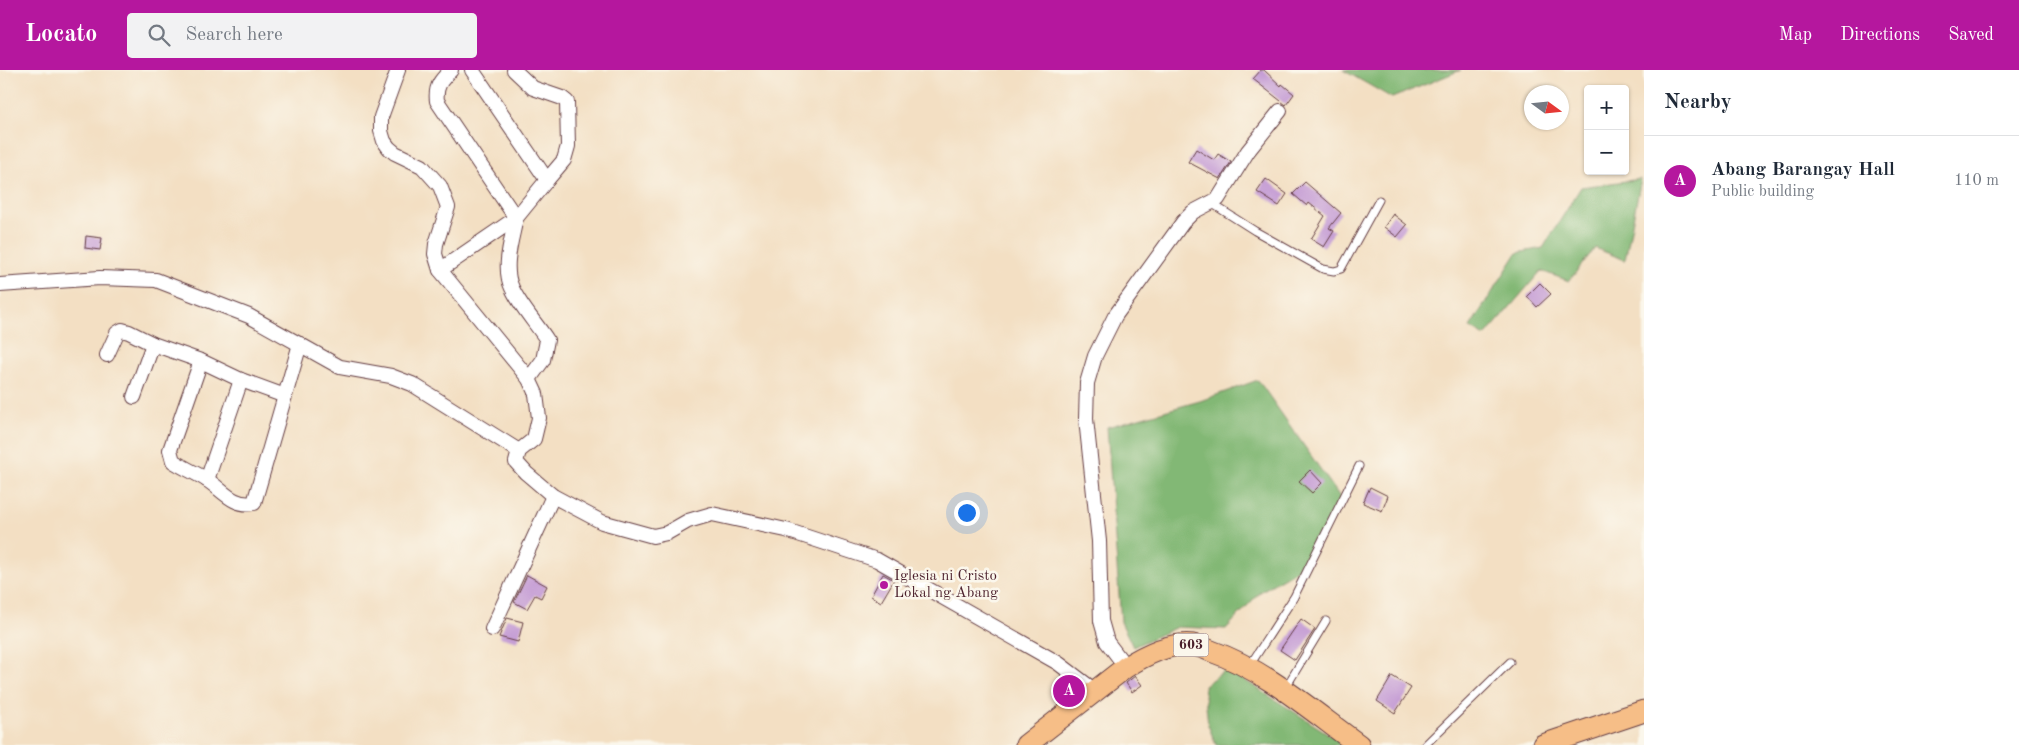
<!DOCTYPE html>
<html lang="en">
<head>
<meta charset="utf-8">
<style>
	:root { --surface:#fff; --page:#f2f2f3; --text:#1f2937; --muted:#747a83; --line:#e0e1e3; --accent:#b5179e }
	body { margin:0; font-family:"Old Standard TT",serif; background:var(--page); color:var(--text) }
	.controls { position:absolute; right:15px; top:15px; display:grid; overflow:hidden; border-radius:5px; box-shadow:0 1px 4px #0004 }
	.controls button { width:45px; height:45px; display:grid; place-items:center; padding:0; border:0; border-bottom:1px solid var(--line); background:var(--surface); color:var(--text); font:25px sans-serif }
	.compass { position:absolute; left:1524px; top:15px; width:45px; height:45px; border-radius:50%; background:var(--surface); box-shadow:0 1px 4px #0004; rotate:105deg }
	.you { position:absolute; left:966px; top:442px; width:18px; height:18px; margin:-12px; border:4px solid #fff; border-radius:50%; background:#1a73e8; box-shadow:0 0 0 8px #1a73e833 }
	.badge { display:grid; place-items:center; width:32px; height:32px; border-radius:50%; background:var(--accent); color:#fff; font-size:16px; font-weight:700 }
	.pin { position:absolute; translate:-50% -50%; border:2px solid #fff; box-shadow:0 1px 5px #0006 }
	.list { margin:0; padding:0; list-style:none }
	h2 { display:flex; justify-content:space-between; align-items:center; height:65px; margin:0; padding:0 20px; font-size:21px }
	h2 small { font-size:16px; font-weight:400; color:var(--muted) }
	.list li { display:grid; grid-template-columns:32px 1fr auto; gap:15px; align-items:center; box-sizing:border-box; height:90px; padding:0 20px; border-top:1px solid var(--line) }
	.list b { display:block; font-size:19px; white-space:nowrap }
	.list p { margin:0; font-size:16px; white-space:nowrap; color:var(--muted) }
	.list em { font-size:16px; font-style:normal; color:var(--muted) }
	.icon { flex:none; width:28px; height:28px; fill:none; stroke:currentColor; stroke-width:2; stroke-linecap:round; stroke-linejoin:round }
	.map { position:relative; flex:none; width:1644px; height:675px; overflow:hidden }
	header { display:flex; align-items:center; gap:30px; box-sizing:border-box; height:70px; padding:0 25px; background:var(--accent); color:#fff }
	header strong { font-size:24px }
	nav { display:flex; gap:28px; margin-inline-start:auto; font-size:18px }
	.search { width:350px; height:45px; background:var(--page); display:flex; align-items:center; gap:12px; box-sizing:border-box; padding:0 18px; border-radius:5px; color:var(--muted); font-size:19px }
	main { display:flex }
	aside { flex:1; background:var(--surface) }
	.map>svg:first-child { display:block }
	.forest { fill:#82b875; stroke:#666c50 }
	.building { fill:#bf93d2 }
	.lines { fill:none; stroke-linecap:round; stroke-linejoin:round }
	.lane-casing { stroke:#633c42; stroke-width:9 }
	.street-casing { stroke:#633c42; stroke-width:16 }
	.primary-casing { stroke:#633c42; stroke-width:23 }
	.lane { stroke:#fff; stroke-width:7 }
	.street { stroke:#fff; stroke-width:14 }
	.primary { stroke:#f6be87; stroke-width:21 }
	.poi-dot { fill:#b5179e; stroke:#fbf7ec; stroke-width:2 }
	.labels { text-anchor:middle; dominant-baseline:central; stroke-width:5; stroke-linejoin:round; paint-order:stroke }
	.shield { fill:#fbf7ec; stroke:#7f6065; stroke-width:1 }
	.shield-label { font-size:14px; font-weight:bold; fill:#4a1f2b }
	.poi-label { font-size:15px; fill:#4a1f2b; stroke:#fbf7ec; text-anchor:start }
</style>
</head>
<body>
<header>
<strong>Locato</strong>
<div class="search"><svg class="icon" aria-label="search" viewBox="0 0 24 24"><circle cx="10" cy="10" r="6"/><path d="M15 15l6 6"/></svg>Search here</div>
<nav><a>Map</a><a>Directions</a><a>Saved</a></nav>
</header>
<main>
<div class="map">
<svg width="1644" height="675" viewBox="0 0 1644 675">
	<rect width="100%" height="100%" fill="#fbf7ec"/>
	<filter id="ink" filterUnits="userSpaceOnUse"><feTurbulence type="fractalNoise" baseFrequency=".02" numOctaves="2"/><feDisplacementMap in="SourceGraphic" scale="10" xChannelSelector="R" yChannelSelector="G"/><feConvolveMatrix kernelMatrix="1 2 1 2 8 2 1 2 1" color-interpolation-filters="sRGB"/></filter>
	<filter id="wash" filterUnits="userSpaceOnUse"><feTurbulence type="fractalNoise" baseFrequency=".0096" numOctaves="4" result="noise"/><feDisplacementMap in="SourceGraphic" scale="20" xChannelSelector="R" yChannelSelector="G"/><feGaussianBlur stdDeviation="1.12" result="paint"/><feColorMatrix in="noise" values="0 0 0 0 0 0 0 0 0 0 0 0 0 0 0 0 0 1.4 0 .05"/><feComposite in="paint" operator="in"/></filter>
	<g filter="url(#wash)">
		<rect width="100%" height="100%" fill="#f3dfc3"/>
		<g class="forest">
			<path d="M1343 0H1461L1392 28Z"/>
			<path d="M1641 109 1625 190 1595 178 1569 211 1541 201 1485 266 1470 257 1517 183 1543 178 1581 117Z"/>
			<path d="M1258 310 1342 430 1303 496 1260 522 1226 559 1177 557 1133 577 1121 552 1107 357 1200 331Z"/>
			<path d="M1227 599 1346 675H1216L1208 655 1204 615Z"/>
		</g>
		<g id="blocks">
			<g class="building">
				<path d="M1261 0H1264L1281 16 1282 14 1294 24 1286 35 1253 9Z"/>
				<path d="M1196 79 1214 90 1218 84 1231 92 1220 109 1188 92Z"/>
				<path d="M1266 109 1287 124 1279 136 1257 122Z"/>
				<path d="M1305 112 1341 143 1329 158 1334 161 1324 177 1311 169 1325 146 1309 133 1307 136 1293 124Z"/>
				<path d="M1393 144 1407 155 1397 167 1384 157Z"/>
				<path d="M86 166 102 168 100 180 85 178Z"/>
				<path d="M1540 213 1551 224 1537 237 1527 226Z"/>
				<path d="M1310 400 1322 413 1312 423 1299 411Z"/>
				<path d="M1370 417 1388 426 1382 441 1363 433Z"/>
				<path d="M883 504 894 510 881 532 871 526Z"/>
				<path d="M527 505 547 516 541 528 535 525 527 539 514 532Z"/>
				<path d="M507 548 523 552 518 572 499 567Z"/>
				<path d="M1301 549 1315 559 1295 590 1280 580Z"/>
				<path d="M1135 606 1142 615 1132 622 1126 613Z"/>
				<path d="M1392 606 1411 618 1395 643 1377 631Z"/>
				<path d="M1065 610 1078 619 1065 629 1056 619Z"/>
			</g>
		</g>
	</g>
	<g filter="url(#ink)">
		<use href="#blocks" fill-opacity="0" stroke="#633c42" stroke-width="1"/>
		<g class="lines">
			<g class="lane-casing">
				<g id="lane">
					<path d="M1211 133 1255 161 1323 199 1334 201 1341 199 1379 130"/>
					<path d="M1250 595 1294 527 1359 396"/>
					<path d="M1286 617 1326 551"/>
					<path d="M1425 675 1510 592"/>
				</g>
			</g>
			<g class="street-casing">
				<g id="street">
					<path d="M398 0 381 47V61L384 71 389 78 395 83 422 96 440 116 448 137 436 174 435 184 440 200 529 309 536 324 539 348 534 369 519 381 516 392 526 403 553 426 602 452 653 466 667 463 688 451 712 444 786 460 877 490 1058 593 1095 621"/>
					<path d="M451 0C441 10 435 16 437 31L516 148C512 169 502 197 512 218 520 236 536 253 547 270L543 290 529 309"/>
					<path d="M514 0 533 18 562 28 567 32 568 76 564 90 547 110"/>
					<path d="M440 200 516 148 547 110 472 0"/>
					<path d="M0 215 100 208 156 210 249 246 340 297 391 306 412 314 519 381"/>
					<path d="M107 285 117 263 122 260 129 262 153 274 201 291 241 310 285 326"/>
					<path d="M201 291 170 380 173 391C184 398 196 403 207 410 223 420 233 437 254 433L300 274"/>
					<path d="M134 327 153 274"/>
					<path d="M207 410 241 310"/>
					<path d="M492 559 553 426"/>
					<path d="M1126 597 1107 572 1101 551 1099 471 1086 349 1087 313 1095 286 1115 246 1183 152 1193 142 1218 129 1248 81 1280 41"/>
				</g>
			</g>
			<g class="primary-casing">
				<g id="primary">
					<path d="M1026 675 1126 597C1145 585 1170 572 1193 575 1199 576 1206 579 1211 581 1266 600 1313 642 1359 675"/>
					<path d="M1543 675 1644 641"/>
				</g>
			</g>
			<use href="#lane" class="lane"/>
			<use href="#street" class="street"/>
			<use href="#primary" class="primary"/>
		</g>
	</g>
	<circle class="poi-dot" cx="884" cy="515" r="5"/>
	<g class="labels">
		<rect class="shield" x="1173.5" y="563.5" width="35" height="23" rx="4"/>
		<g class="shield-label">
			<text x="1191" y="575">603</text>
		</g>
		<g class="poi-label">
			<text x="894" y="506">Iglesia ni Cristo<tspan x="894" dy="17">Lokal ng Abang</tspan></text>
		</g>
	</g>
</svg>
<div class="controls">
<button>+</button>
<button>−</button>
</div>
<svg class="compass" viewBox="-18 -18 36 36"><path d="M0-13l5 13h-10z" fill="#e53935"/><path d="M0 13l5-13h-10z" fill="#747a83"/></svg>
<div class="you"></div>
<div class="pin badge" style="left:1069px;top:621px">A</div>
</div>
<aside>
<h2>Nearby<small></small></h2>
<ul class="list">
<li><span class="badge">A</span><div><b>Abang Barangay Hall</b><p>Public building</p></div><em>110 m</em></li>
</ul>
</aside>
</main>
</body>
</html>
